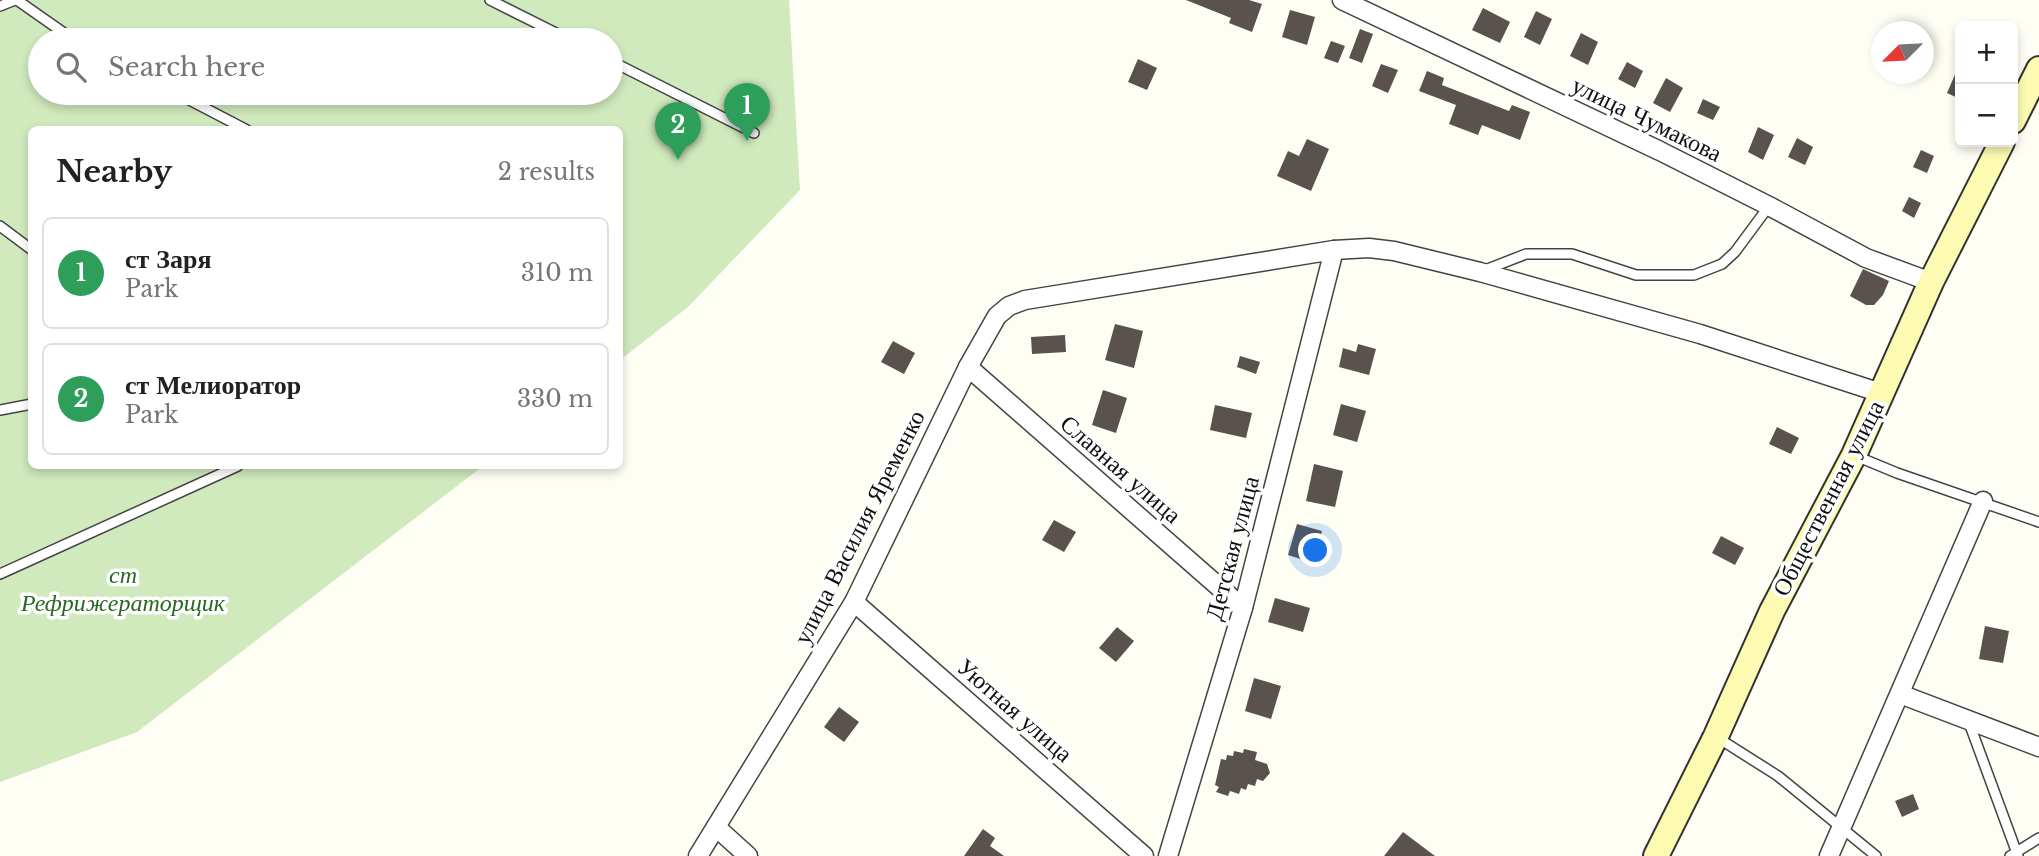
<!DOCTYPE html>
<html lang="en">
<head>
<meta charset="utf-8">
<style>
	:root { --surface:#fff; --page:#f6f6f6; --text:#202124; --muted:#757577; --line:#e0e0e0; --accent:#ea580c }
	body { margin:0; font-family:"Libre Baskerville",serif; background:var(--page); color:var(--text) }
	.controls { position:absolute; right:21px; top:21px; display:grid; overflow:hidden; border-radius:10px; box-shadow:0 4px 10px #0003 }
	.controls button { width:63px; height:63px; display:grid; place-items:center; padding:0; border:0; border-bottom:2px solid var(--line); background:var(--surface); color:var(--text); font:35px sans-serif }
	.compass { position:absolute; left:1871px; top:21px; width:63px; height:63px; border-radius:50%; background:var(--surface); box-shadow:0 4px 10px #0003; rotate:246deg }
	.you { position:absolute; left:1316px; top:551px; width:24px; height:24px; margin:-18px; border:5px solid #fff; border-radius:50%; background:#1a73e8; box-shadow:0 0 0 10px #1a73e833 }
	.badge { display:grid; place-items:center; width:46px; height:46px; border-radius:50%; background:var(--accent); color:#fff; font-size:23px; font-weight:700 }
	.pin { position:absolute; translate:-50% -58px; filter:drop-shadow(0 2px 4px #0008) }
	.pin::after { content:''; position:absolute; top:37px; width:24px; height:21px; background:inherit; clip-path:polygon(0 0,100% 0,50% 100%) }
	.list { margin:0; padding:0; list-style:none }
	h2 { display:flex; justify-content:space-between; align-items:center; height:91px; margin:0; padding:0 28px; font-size:30px }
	h2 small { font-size:23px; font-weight:400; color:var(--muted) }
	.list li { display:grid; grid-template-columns:46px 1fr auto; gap:21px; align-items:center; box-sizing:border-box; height:112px; margin:0 14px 14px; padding:0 14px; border:2px solid var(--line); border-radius:10px }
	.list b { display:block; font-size:26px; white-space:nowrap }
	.list p { margin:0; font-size:23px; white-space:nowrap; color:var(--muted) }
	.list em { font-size:23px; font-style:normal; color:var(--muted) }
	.icon { flex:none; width:38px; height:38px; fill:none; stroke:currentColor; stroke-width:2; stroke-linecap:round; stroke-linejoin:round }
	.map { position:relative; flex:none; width:2039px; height:856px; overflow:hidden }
	.search { position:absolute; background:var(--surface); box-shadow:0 4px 10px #0003; left:28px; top:28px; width:595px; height:77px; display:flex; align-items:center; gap:18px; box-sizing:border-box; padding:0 24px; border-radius:38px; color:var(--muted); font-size:26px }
	.panel { position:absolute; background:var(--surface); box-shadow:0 4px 10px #0003; left:28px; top:126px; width:595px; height:343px; border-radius:10px }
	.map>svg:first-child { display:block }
	.green { fill:#d0e9bd; fill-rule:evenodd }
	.building { fill:#59524d }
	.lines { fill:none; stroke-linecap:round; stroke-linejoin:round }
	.service-casing { stroke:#434343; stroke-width:12 }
	.minor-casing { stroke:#434343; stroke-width:21 }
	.secondary-casing { stroke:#323232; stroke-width:28 }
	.service { stroke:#fff; stroke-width:9 }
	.minor { stroke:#fff; stroke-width:18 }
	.secondary { stroke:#fdfbb1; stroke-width:24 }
	.labels { text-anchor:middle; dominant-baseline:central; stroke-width:7; stroke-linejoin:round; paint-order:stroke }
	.street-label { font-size:24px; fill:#101010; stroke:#fff }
	.park-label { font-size:24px; font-style:italic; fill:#296821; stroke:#fff }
</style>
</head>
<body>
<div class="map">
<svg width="2039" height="856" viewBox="0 0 2039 856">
	<rect width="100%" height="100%" fill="#fffef4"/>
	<path class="green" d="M0 0H789L800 190 688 307 620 360V130H32V466H483L137 732 0 782ZM40 40H611V93H40Z"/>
	<g class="building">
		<path d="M1186 0H1249L1262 4 1252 32 1229 23 1231 18Z"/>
		<path d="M1483 8 1510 22 1500 43 1472 30Z"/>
		<path d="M1290 10 1315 17 1307 45 1282 37Z"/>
		<path d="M1536 11 1552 19 1540 45 1524 37Z"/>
		<path d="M1360 29 1373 34 1362 63 1349 58Z"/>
		<path d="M1581 33 1598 42 1588 65 1570 56Z"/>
		<path d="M1331 41 1345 46 1338 63 1324 58Z"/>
		<path d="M1138 59 1157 68 1147 90 1128 82Z"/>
		<path d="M1627 62 1643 71 1635 88 1618 79Z"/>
		<path d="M1960 63V99L1947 93Z"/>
		<path d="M1381 64 1398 70 1388 93 1372 86Z"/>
		<path d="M1427 71 1444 78 1442 85 1509 111 1512 105 1530 112 1520 140 1482 125 1478 135 1449 124 1456 105 1419 91Z"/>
		<path d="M1666 78 1683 88 1670 112 1653 103Z"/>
		<path d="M1703 99 1720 107 1713 120 1697 113Z"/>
		<path d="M1758 127 1774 135 1763 160 1748 152Z"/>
		<path d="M1797 138 1813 147 1805 165 1788 157Z"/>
		<path d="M1307 139 1329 149 1311 191 1277 176 1288 151 1299 156Z"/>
		<path d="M1921 150 1934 156 1927 173 1913 167Z"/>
		<path d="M1909 197 1921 203 1914 218 1902 211Z"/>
		<path d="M1863 269 1889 281 1883 295 1874 305H1866L1850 296Z"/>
		<path d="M1115 324 1143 331 1134 368 1105 360Z"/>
		<path d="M1065 335 1066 352 1032 354 1031 337Z"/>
		<path d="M893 341 915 353 904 374 881 362Z"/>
		<path d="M1358 344 1376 349 1369 375 1339 367 1343 348 1356 352Z"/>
		<path d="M1240 356 1260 362 1256 374 1237 367Z"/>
		<path d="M1103 390 1127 398 1116 433 1092 425Z"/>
		<path d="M1341 404 1366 411 1357 442 1333 435Z"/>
		<path d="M1215 405 1252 413 1246 438 1210 430Z"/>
		<path d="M1777 427 1799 438 1791 454 1769 444Z"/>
		<path d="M1314 464 1343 471 1335 507 1306 501Z"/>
		<path d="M1054 520 1076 532 1064 552 1042 540Z"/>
		<path d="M1297 524 1322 531 1313 563 1288 555Z"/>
		<path d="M1721 536 1744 548 1735 565 1712 553Z"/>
		<path d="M1275 598 1310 608 1303 632 1268 622Z"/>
		<path d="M1985 626 2009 631 2003 663 1979 659Z"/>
		<path d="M1117 627 1134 641 1116 662 1099 648Z"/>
		<path d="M1254 678 1281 686 1271 719 1245 711Z"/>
		<path d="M839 707 859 722 844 742 824 727Z"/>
		<path d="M1244 749 1257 752 1255 760 1267 764 1270 773 1263 781 1257 779 1255 786 1248 784 1246 790 1241 788 1239 794 1230 791 1228 796 1216 792 1219 787 1215 785 1221 759 1226 760 1227 755 1233 756 1234 751 1243 753Z"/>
		<path d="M1913 794 1919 809 1902 817 1895 801Z"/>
		<path d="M983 829 995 838 990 846 1004 856H964Z"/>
		<path d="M1403 832 1435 856H1384Z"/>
	</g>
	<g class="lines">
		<g class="service-casing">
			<g id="service">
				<path d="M17 0 74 40"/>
				<path d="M490 0 570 40"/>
				<path d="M0 6 15 0"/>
				<path d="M611 61 754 133"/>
				<path d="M176 93 247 130"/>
				<path d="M0 226 32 250"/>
				<path d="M1485 270 1526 254H1572L1636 275H1694L1722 264 1735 252 1769 206"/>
				<path d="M0 410 32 404"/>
				<path d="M1856 456 1897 473 2039 522"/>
				<path d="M0 574 238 466"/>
				<path d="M1968 720 2018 856"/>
				<path d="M1718 738 1778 776 1876 856"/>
				<path d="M2010 856 2039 838"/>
			</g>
		</g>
		<g class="minor-casing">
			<g id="minor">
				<path d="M1342 0 1660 151 1769 206 1866 258 1931 282"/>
				<path d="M968 367 1243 608"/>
				<path d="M854 602 1144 856"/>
				<path d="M1900 694 2039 747"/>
				<path d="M716 827 748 856"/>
				<path d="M698 856 854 602 968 367 997 316 1009 306 1025 300 1334 250 1369 248 1394 251 1480 272 1700 334 1881 393"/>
				<path d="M1168 856 1243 608 1334 250"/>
				<path d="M1829 856 1983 501"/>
			</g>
		</g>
		<g class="secondary-casing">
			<g id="secondary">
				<path d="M2013 121 2039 69"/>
				<path d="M1656 856 1716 736 1772 611 1854 455 1931 282 2002 142"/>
			</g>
		</g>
		<use href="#service" class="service"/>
		<use href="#minor" class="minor"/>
		<use href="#secondary" class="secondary"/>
	</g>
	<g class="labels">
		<g class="street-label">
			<text transform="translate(1647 119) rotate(26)">улица Чумакова</text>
			<text transform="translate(1121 469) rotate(41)">Славная улица</text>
			<text transform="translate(1828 498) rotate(-63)">Общественная улица</text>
			<text transform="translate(859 527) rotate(-63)">улица Василия Яременко</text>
			<text transform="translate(1232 548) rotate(-75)">Детская улица</text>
			<text transform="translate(1015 710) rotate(41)">Уютная улица</text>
		</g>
		<g class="park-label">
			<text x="123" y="574">ст<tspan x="123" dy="28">Рефрижераторщик</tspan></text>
		</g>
	</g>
</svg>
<div class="controls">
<button>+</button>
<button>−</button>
</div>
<svg class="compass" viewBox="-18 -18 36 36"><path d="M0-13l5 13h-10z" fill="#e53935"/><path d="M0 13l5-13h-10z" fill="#757577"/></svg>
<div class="you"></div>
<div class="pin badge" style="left:747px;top:141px;background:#2e9e5b">1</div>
<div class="pin badge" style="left:678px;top:160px;background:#2e9e5b">2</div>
<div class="search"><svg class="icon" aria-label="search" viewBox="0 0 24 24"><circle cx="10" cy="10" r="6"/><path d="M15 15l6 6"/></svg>Search here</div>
<section class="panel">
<h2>Nearby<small>2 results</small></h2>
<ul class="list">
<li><span class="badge" style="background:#2e9e5b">1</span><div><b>ст Заря</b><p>Park</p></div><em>310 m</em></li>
<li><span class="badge" style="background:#2e9e5b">2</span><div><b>ст Мелиоратор</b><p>Park</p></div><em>330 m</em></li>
</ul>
</section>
</div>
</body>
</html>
